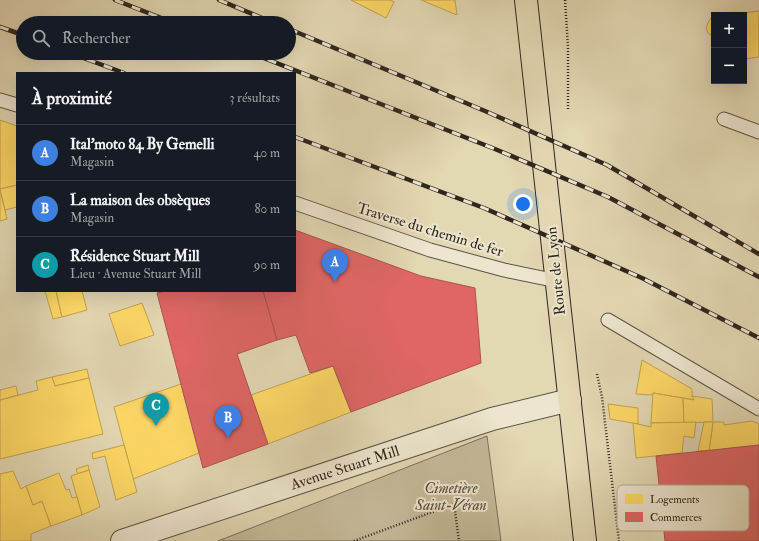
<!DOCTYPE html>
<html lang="fr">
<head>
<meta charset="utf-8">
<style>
	:root { --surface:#171b24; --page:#242831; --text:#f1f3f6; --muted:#9ea1a6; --line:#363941; --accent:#0f766e }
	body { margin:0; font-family:"IM FELL Double Pica",serif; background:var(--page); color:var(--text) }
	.controls { position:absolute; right:12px; top:12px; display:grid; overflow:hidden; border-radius:0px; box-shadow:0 4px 16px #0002 }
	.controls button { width:36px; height:36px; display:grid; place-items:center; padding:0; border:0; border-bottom:1px solid var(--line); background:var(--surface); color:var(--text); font:20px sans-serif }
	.you { position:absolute; left:523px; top:204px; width:14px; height:14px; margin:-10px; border:3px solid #fff; border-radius:50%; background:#1a73e8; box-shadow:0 0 0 6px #1a73e833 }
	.badge { display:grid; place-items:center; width:26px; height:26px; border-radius:50%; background:var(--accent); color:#fff; font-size:13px; font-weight:700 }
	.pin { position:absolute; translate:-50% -33px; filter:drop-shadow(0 1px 2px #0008) }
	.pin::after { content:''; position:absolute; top:21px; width:14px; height:12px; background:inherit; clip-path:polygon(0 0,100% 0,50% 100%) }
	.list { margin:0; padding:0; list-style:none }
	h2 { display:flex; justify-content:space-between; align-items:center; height:52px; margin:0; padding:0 16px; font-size:17px }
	h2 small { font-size:13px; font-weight:400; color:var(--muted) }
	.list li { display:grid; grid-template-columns:26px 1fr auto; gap:12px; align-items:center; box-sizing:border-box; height:56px; padding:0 16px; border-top:1px solid var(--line) }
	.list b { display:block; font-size:15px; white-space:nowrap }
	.list p { margin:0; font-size:13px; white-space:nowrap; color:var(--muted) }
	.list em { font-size:13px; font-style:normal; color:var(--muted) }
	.icon { flex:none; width:22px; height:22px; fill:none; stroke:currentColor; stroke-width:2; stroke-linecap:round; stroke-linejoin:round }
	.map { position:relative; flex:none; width:759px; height:541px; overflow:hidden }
	.search { position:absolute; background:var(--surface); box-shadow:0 4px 16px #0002; left:16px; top:16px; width:280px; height:44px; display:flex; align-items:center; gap:10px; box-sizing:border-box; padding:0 14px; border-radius:22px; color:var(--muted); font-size:15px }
	.panel { position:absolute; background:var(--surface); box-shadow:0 4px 16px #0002; left:16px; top:72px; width:280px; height:220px; border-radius:0px }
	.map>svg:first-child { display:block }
	.green { fill:#c5ba9a; stroke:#7a705c }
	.homes { fill:#ffd966; stroke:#c1a350 }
	.shops { fill:#e06666; stroke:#ab5350 }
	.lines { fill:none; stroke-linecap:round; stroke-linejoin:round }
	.service-casing { stroke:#5d5244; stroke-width:15 }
	.tertiary-casing { stroke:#5d5244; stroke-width:24 }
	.primary-casing { stroke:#30261e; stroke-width:24 }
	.path { stroke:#30261e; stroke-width:2.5; stroke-dasharray:1 2; stroke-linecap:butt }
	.service { stroke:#ede6ce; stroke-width:13 }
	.tertiary { stroke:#ede6ce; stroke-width:22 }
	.primary { stroke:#e3d8b4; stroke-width:22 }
	.rail-casing { stroke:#30261e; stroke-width:4.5 }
	.rail { stroke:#ede6ce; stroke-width:3; stroke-dasharray:9; stroke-linecap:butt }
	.labels { text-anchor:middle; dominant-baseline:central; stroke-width:4; stroke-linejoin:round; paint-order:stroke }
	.street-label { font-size:15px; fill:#30261e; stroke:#ede6ce }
	.park-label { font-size:15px; font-style:italic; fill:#554b3d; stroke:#ede6ce }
	.key { fill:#ede6ce; stroke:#b4ac99; stroke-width:1 }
	.key-label { font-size:11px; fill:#30261e }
</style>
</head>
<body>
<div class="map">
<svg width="759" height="541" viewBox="0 0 759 541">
	<rect width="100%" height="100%" fill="#e3d8b4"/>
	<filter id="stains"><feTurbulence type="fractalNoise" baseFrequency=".005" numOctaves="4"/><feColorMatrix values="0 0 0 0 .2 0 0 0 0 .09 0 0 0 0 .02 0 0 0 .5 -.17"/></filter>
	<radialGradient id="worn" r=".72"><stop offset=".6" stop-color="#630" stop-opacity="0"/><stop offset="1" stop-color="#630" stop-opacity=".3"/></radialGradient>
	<path class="green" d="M487 436 501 541H218Z"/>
	<g class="homes">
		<path d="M351 0H390L394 2 386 18Z"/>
		<path d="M421 0H455L457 15Z"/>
		<path d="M759 11V57L744 59V15H728Z"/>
		<path d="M714 17V37L708 33 706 28 708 23 710 19Z"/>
		<path d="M0 120 17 126V185L0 189Z"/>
		<path d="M17 185V207L5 210 0 189Z"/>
		<path d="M0 190 7 219 0 221Z"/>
		<path d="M45 291H56L62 317 53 319Z"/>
		<path d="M56 291H82L87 310 62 317Z"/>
		<path d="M142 303 154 335 120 346 109 314Z"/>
		<path d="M642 360 692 389V396L694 400 653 393V395L636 394Z"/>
		<path d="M333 366 351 412 268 444 251 395Z"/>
		<path d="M87 369 89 378 55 386 52 377Z"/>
		<path d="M52 377 55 386 89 378 103 434 0 459V400L38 390 36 381Z"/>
		<path d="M181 384 199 453 133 479 114 407Z"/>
		<path d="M16 386 18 395 0 400V390Z"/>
		<path d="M653 393 683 398 684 423H651Z"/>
		<path d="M692 396 712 399 713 422 684 423 683 398 694 400Z"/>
		<path d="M608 404 638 408V424L610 419Z"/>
		<path d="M752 421 759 424V445L709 451 713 422H724V425Z"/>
		<path d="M696 422 694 438 684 436 682 453 636 458 633 423 651 427V423Z"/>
		<path d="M704 422H713L709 451H698Z"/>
		<path d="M124 445 137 492 116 500 105 456 93 459 92 453Z"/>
		<path d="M88 465 89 470 78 474 76 469Z"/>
		<path d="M89 470 100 507 82 515 71 476Z"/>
		<path d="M13 471 21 489 26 486 33 505 42 501 51 526 31 534V541H0V474Z"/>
		<path d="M59 473 66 490 69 489 72 498 77 497 82 515 51 526 42 501 33 505 26 486Z"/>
	</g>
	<g class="shops">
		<path d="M295 230 421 276 475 288 481 363 351 412 333 366 310 373 296 335 277 340 263 291H295Z"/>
		<path d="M165 291H263L277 340 237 354 268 444 203 468 157 293Z"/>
		<path d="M759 445V541H665L656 456Z"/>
	</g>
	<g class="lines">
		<g class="service-casing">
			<g id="service">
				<path d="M0 100 17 105"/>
				<path d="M724 119 759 132"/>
				<path d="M295 203 430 250 504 270 557 281"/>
				<path d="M608 320 759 409"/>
			</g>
		</g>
		<g class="tertiary-casing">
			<path id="tertiary" d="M122 541 492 419 570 400"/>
		</g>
		<g class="primary-casing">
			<path id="primary" d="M526 0 585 541"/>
		</g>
		<g class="path">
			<path d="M565 0 568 47V109"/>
			<path d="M597 374 602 397 619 541"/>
			<path d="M354 541 454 504 459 541"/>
		</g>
		<use href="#service" class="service"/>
		<use href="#tertiary" class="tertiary"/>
		<use href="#primary" class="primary"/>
		<g class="rail-casing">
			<g id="rail">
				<path d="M115 0 174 23"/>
				<path d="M219 0 274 23"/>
				<path d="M0 27 23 35"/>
				<path d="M289 29 485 111 607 165 759 254"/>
				<path d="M70 53 124 73"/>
				<path d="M251 53 495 149 608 197 759 277"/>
				<path d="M295 137 484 208 642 278 759 338"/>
			</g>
		</g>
		<use href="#rail" class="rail"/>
	</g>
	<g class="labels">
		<g class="street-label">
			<text transform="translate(430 230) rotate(17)">Traverse du chemin de fer</text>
			<text transform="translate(556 271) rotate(-96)">Route de Lyon</text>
			<text transform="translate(345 468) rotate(-18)">Avenue Stuart Mill</text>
		</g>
		<g class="park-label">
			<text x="451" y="488">Cimetière<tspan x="451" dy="17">Saint-Véran</tspan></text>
		</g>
	</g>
	<rect x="617" y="485" width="132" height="46" rx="6" class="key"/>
	<rect x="625" y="494" width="18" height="10" fill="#ffd966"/>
	<rect x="625" y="512" width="18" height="10" fill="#e06666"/>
	<g class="key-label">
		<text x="650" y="503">Logements</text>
		<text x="650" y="521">Commerces</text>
	</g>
	<rect width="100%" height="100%" filter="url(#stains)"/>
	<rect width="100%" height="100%" fill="url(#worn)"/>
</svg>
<div class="controls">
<button>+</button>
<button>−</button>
</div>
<div class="you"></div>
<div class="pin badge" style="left:335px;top:282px;background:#3f7fe0">A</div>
<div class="pin badge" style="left:228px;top:438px;background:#3f7fe0">B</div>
<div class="pin badge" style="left:156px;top:426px;background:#0f9aa8">C</div>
<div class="search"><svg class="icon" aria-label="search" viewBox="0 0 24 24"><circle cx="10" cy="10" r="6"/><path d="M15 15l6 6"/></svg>Rechercher</div>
<section class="panel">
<h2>À proximité<small>3 résultats</small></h2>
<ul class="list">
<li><span class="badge" style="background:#3f7fe0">A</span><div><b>Ital'moto 84 By Gemelli</b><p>Magasin</p></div><em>40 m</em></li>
<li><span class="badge" style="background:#3f7fe0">B</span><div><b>La maison des obsèques</b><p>Magasin</p></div><em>80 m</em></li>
<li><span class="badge" style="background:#0f9aa8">C</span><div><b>Résidence Stuart Mill</b><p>Lieu · Avenue Stuart Mill</p></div><em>90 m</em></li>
</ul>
</section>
</div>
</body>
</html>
